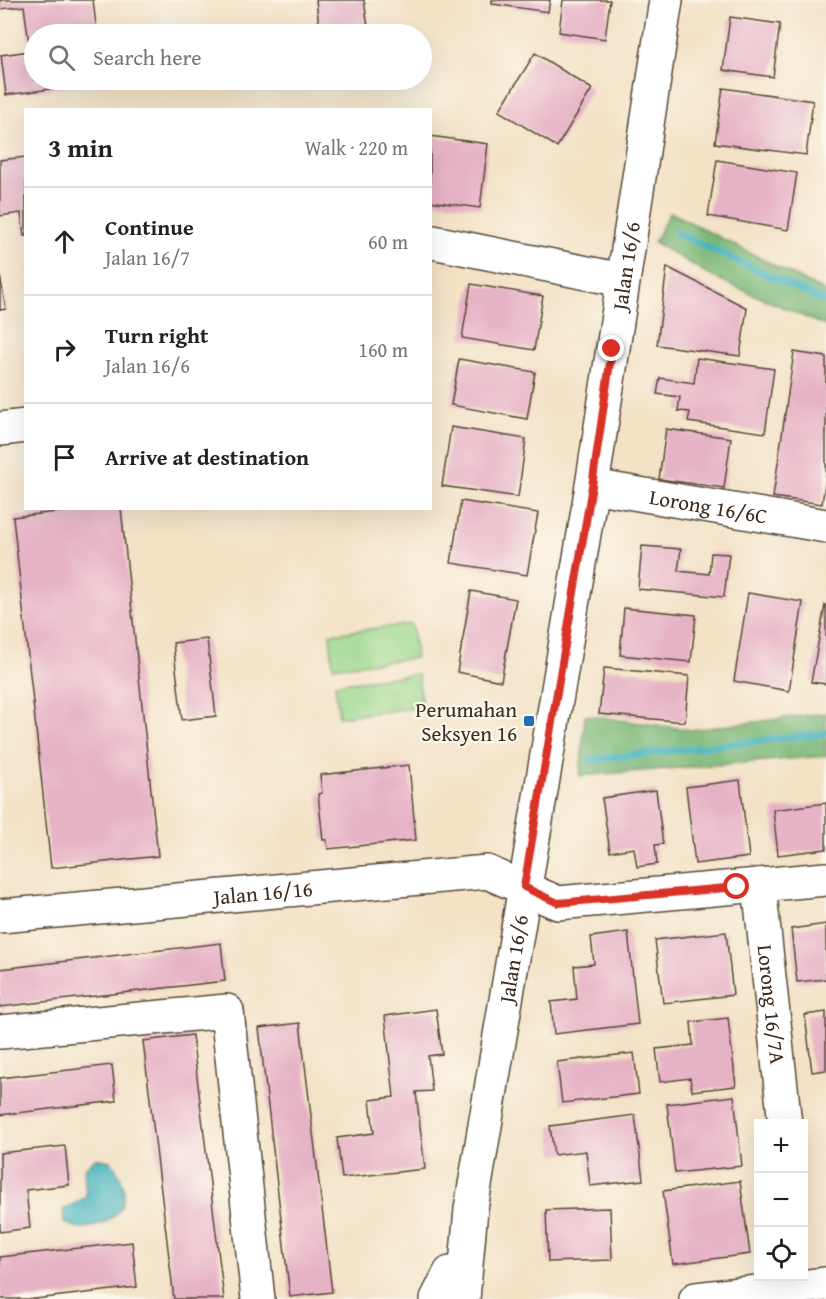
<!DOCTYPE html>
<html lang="en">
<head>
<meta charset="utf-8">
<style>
	:root { --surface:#fff; --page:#f6f6f6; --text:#222; --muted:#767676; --line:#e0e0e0 }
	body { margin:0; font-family:"Gentium Book Plus",serif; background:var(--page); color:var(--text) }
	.controls { position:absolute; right:18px; bottom:18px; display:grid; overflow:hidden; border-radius:0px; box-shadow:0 6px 24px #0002 }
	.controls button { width:54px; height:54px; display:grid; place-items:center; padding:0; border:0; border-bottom:2px solid var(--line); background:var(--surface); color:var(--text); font:30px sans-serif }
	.stop { position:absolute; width:18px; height:18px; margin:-14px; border:4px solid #d93025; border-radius:50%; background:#fff }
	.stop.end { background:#d93025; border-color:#fff; box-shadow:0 2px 6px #0008 }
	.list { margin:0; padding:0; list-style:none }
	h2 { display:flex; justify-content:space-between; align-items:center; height:78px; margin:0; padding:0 24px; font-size:26px }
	h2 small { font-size:20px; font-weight:400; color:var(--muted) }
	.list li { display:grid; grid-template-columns:39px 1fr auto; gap:18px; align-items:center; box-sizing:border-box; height:108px; padding:0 24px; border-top:2px solid var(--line) }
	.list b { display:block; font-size:22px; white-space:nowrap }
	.list p { margin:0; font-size:20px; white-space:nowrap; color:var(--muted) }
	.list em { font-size:20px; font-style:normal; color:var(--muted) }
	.icon { flex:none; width:33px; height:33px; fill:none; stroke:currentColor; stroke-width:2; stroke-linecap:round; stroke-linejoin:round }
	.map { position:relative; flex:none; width:826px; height:1299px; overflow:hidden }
	.search { position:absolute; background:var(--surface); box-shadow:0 6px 24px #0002; left:24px; top:24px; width:408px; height:66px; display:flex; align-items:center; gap:15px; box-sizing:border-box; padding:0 21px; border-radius:33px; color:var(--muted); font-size:22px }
	.panel { position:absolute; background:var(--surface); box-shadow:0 6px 24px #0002; left:24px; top:108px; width:408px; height:402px; border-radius:0px }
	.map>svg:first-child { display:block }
	.green { fill:#99d68b; stroke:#6a8054; stroke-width:1.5 }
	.forest { fill:#7ab777; stroke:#5a704a; stroke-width:1.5 }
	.water { fill:#42b2bc; stroke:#3e6e6d; stroke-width:1.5 }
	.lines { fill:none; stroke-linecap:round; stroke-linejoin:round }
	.stream { stroke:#42b2bc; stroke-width:7 }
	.building { fill:#e6b2c5 }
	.minor-casing { stroke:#574637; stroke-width:36 }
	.minor { stroke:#fff; stroke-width:33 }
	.route { stroke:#d93025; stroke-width:8 }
	.poi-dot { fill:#1f6fb2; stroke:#fbf7ec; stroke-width:2 }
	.labels { text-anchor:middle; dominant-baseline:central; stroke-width:4.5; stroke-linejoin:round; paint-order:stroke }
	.street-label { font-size:21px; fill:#3b2a1e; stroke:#fbf7ec }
	.poi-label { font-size:21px; fill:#3b2a1e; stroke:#fbf7ec; text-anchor:end }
</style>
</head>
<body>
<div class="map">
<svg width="826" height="1299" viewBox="0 0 826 1299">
	<rect width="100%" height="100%" fill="#fbf7ec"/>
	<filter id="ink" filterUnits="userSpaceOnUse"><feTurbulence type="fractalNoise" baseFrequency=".0167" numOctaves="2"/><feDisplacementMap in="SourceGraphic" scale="12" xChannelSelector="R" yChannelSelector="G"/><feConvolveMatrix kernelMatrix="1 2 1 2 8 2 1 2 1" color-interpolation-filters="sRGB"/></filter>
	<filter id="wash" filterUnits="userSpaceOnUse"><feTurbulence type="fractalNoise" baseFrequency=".008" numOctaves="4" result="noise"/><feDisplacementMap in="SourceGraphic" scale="24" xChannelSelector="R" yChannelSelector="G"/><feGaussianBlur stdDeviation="1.35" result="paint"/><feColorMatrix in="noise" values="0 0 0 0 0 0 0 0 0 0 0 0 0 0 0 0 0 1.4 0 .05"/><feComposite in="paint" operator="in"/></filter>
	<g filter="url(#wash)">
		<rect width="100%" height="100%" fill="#f3e2c6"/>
		<g class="green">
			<path d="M412 624 416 658 333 667 330 634Z"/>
			<path d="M418 674 422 707 339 717 335 684Z"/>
		</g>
		<g class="forest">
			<path d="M670 212 826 292V326L713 277 654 242Z"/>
			<path d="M826 713V756L580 776 585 715 691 730Z"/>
		</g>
		<path class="water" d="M95 1158 111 1161C119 1173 127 1185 123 1201 118 1223 83 1236 64 1222L63 1210 86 1197 84 1169Z"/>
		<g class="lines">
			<g class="stream">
				<path d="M677 233 826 302"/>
				<path d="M590 760 826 733"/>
			</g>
		</g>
		<g id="blocks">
			<g class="building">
				<path d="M0 0H93L97 34H34V80H103V82L6 95 1 55 30 51 24 6 0 9Z"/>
				<path d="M316 0H364L369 34H320Z"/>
				<path d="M492 0H550L548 12 492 4Z"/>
				<path d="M563 0H610L605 39 559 32Z"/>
				<path d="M730 17 780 24 773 77 723 70Z"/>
				<path d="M535 53 592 89 557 147 499 111Z"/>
				<path d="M326 80H374V81L327 87Z"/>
				<path d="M723 88 813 101 806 155 715 143Z"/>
				<path d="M430 136 488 144 480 208 430 201Z"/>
				<path d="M26 157V236H24L21 213 0 216V160Z"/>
				<path d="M717 160 797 173 788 230 708 216Z"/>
				<path d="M667 267 747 308 740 356 657 345Z"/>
				<path d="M0 276 6 309 0 310Z"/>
				<path d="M471 284 543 296 534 350 462 338Z"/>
				<path d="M794 352 826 357V476L822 504 773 497Z"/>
				<path d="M697 358 774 369 765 433 688 422 690 412 678 411 680 397 657 394 660 378 694 383Z"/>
				<path d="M459 359 535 372 527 419 451 405Z"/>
				<path d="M451 427 526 439 518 497 442 486Z"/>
				<path d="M666 429 731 438 724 488 659 479Z"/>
				<path d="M461 501 538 513 527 575 451 563Z"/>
				<path d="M92 508H121L158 856 51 868 13 517Z"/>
				<path d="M642 546 681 549 678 571 709 574 711 553 729 554 724 597 638 589Z"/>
				<path d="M471 591 516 599 501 681 457 672Z"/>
				<path d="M748 593 803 602 789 691 734 681Z"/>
				<path d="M825 605H826V684L811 682Z"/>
				<path d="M624 608 696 615 691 662 620 655Z"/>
				<path d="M207 639 216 716 182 720 173 643Z"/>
				<path d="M604 668 689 676 685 722 599 714Z"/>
				<path d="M409 765 416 840 328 849 327 840H323L318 794 322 793 320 775Z"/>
				<path d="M740 780 749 857 695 864 686 787Z"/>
				<path d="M656 790 663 844 655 845 657 864 637 867 634 848 610 852 602 798Z"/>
				<path d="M826 803V849L778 855 773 810Z"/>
				<path d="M826 924V979L797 982 791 929Z"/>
				<path d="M628 932 638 1024 554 1034 551 1002 577 999 574 966 594 964 591 937Z"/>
				<path d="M726 932 733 995 663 1003 655 940Z"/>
				<path d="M221 943 225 981 0 1007V969Z"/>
				<path d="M436 1009 442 1054 428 1056 432 1091 416 1092 425 1169 342 1178 337 1138 374 1133 370 1100 394 1097 385 1016Z"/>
				<path d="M826 1012V1070L812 1072 805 1015Z"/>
				<path d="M728 1018 736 1086 692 1091 690 1078 660 1082 656 1049 693 1045 691 1022Z"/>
				<path d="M300 1023 332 1292 290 1297 259 1028Z"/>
				<path d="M192 1035 224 1299H174L143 1041Z"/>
				<path d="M634 1053 639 1094 562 1103 557 1062Z"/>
				<path d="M112 1065 116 1101 0 1115V1078Z"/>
				<path d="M734 1096 742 1166 675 1173 667 1104Z"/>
				<path d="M635 1115 643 1180 590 1186 586 1151 554 1155 550 1126Z"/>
				<path d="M65 1146 69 1185 26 1190 30 1228 0 1232V1153Z"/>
				<path d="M740 1181 750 1254 673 1264 663 1191Z"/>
				<path d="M610 1208 612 1260 548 1262 546 1210Z"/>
				<path d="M132 1242 137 1287 35 1299H0V1257Z"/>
			</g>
		</g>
	</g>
	<g filter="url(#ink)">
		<use href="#blocks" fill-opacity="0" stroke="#574637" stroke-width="1.5"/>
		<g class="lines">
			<g class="minor-casing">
				<g id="minor">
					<path d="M433 242 622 280"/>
					<path d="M0 429 26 426"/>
					<path id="s1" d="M592 486 826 526"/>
					<path id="s2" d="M759 885 785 1124"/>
					<path id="s3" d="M0 916 487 872 558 903 826 879"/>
					<path d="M0 1032 227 1011 258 1299"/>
					<path d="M437 1299 450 1273"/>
					<path id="s4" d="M463 1299 471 1209 592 486 666 0"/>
					<path d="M696 1299 826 1284"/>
				</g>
			</g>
			<use href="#minor" class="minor"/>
		</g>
	</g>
	<g class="lines" filter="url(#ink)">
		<path class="route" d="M612 349 592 486 524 887 558 903 737 887"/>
	</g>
	<rect class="poi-dot" x="523" y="715" width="12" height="12" rx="3"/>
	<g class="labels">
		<g class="street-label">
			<text stroke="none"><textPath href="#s4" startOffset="1046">Jalan 16/6</textPath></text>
			<text stroke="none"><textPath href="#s1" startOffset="118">Lorong 16/6C</textPath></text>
			<text stroke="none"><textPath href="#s3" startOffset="264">Jalan 16/16</textPath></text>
			<text stroke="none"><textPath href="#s4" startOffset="344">Jalan 16/6</textPath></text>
			<text stroke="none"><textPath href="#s2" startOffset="120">Lorong 16/7A</textPath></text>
		</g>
		<g class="poi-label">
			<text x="517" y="709">Perumahan<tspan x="517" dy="24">Seksyen 16</tspan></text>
		</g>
	</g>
</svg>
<div class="controls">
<button>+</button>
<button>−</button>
<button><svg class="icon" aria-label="locate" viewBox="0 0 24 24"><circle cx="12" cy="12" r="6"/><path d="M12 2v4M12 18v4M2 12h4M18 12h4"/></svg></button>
</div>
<div class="stop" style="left:737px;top:887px"></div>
<div class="stop end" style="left:612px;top:349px"></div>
<div class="search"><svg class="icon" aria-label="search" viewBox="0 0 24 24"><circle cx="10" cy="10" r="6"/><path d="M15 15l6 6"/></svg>Search here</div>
<section class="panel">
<h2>3 min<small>Walk · 220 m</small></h2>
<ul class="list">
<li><svg class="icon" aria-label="ahead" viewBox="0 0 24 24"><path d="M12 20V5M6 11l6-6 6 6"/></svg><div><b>Continue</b><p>Jalan 16/7</p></div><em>60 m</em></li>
<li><svg class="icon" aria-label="right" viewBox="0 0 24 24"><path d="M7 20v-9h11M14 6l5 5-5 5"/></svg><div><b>Turn right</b><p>Jalan 16/6</p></div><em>160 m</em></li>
<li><svg class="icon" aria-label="arrive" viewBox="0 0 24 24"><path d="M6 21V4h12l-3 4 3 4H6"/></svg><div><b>Arrive at destination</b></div></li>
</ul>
</section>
</div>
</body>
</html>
